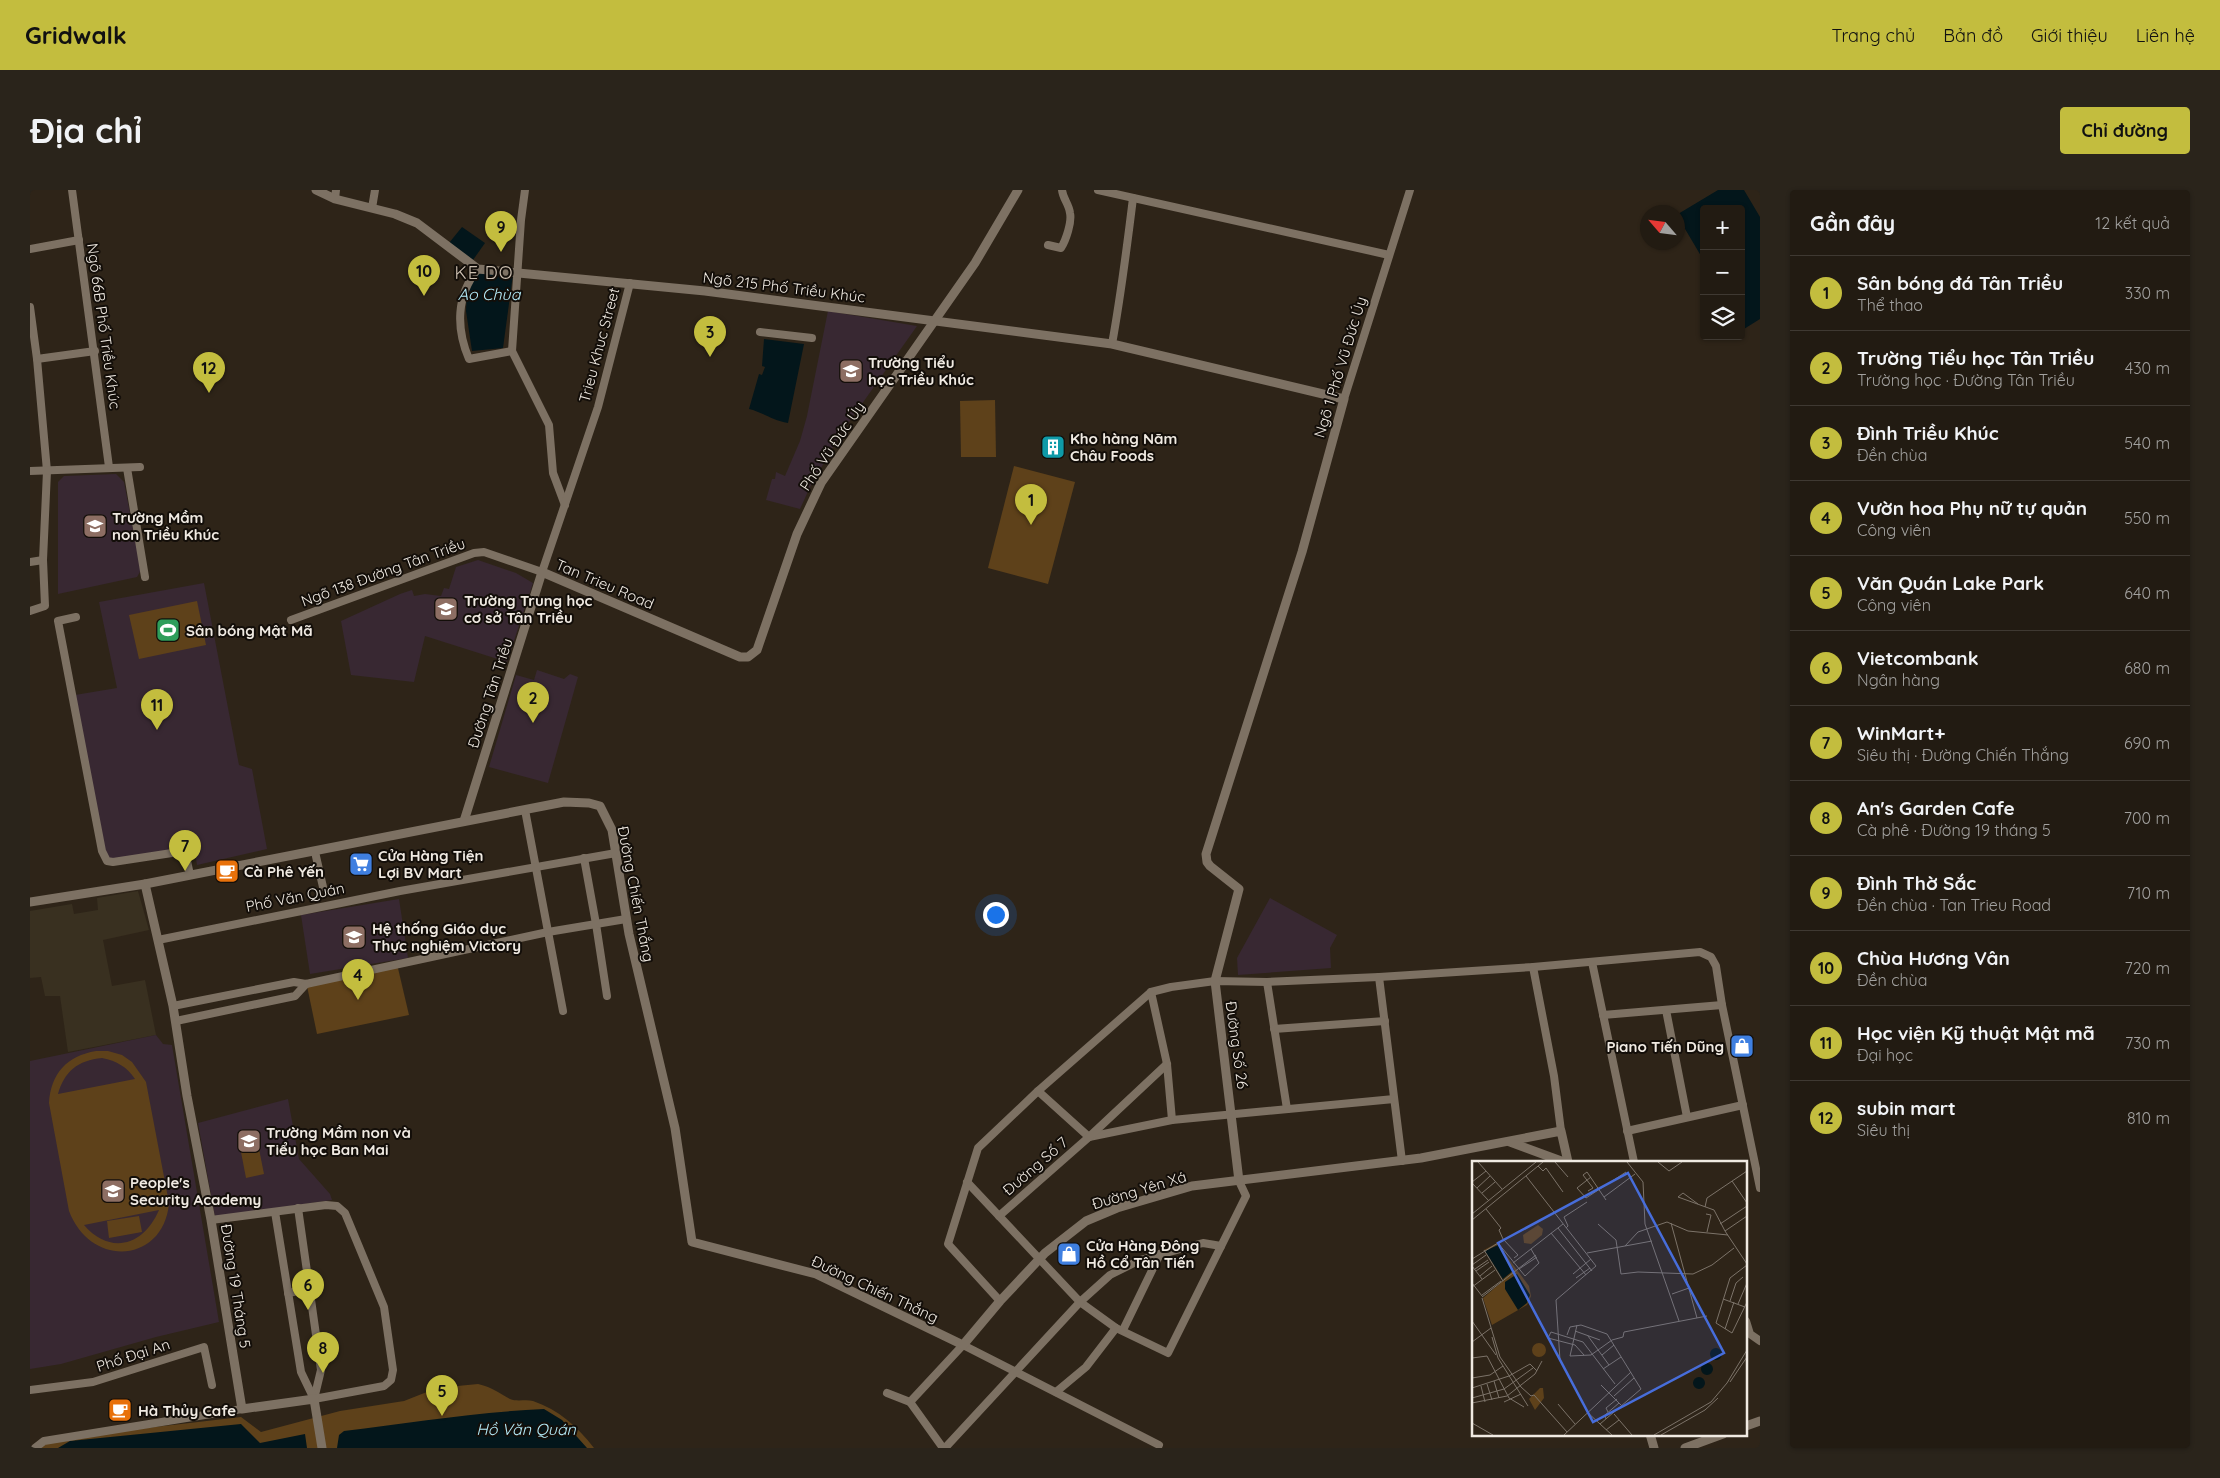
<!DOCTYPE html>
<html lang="vi">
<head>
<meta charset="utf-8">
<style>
	:root { --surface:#221b12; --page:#2a241b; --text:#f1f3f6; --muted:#a2a19f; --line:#3f3932; --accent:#c3bd3e }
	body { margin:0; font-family:Quicksand,sans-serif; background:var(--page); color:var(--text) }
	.controls { position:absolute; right:15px; top:15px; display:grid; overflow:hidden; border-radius:5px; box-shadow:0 1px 4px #0004 }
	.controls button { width:45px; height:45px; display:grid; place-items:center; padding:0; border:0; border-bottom:1px solid var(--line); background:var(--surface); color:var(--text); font:25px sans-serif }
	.compass { position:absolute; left:1610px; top:15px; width:45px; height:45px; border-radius:50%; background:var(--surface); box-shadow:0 1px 4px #0004; rotate:298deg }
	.you { position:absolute; left:965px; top:724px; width:18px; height:18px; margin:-12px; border:4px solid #fff; border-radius:50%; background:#1a73e8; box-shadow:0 0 0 8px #1a73e833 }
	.badge { display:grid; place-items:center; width:32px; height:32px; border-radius:50%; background:var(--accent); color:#111; font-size:16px; font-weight:700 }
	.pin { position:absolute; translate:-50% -41px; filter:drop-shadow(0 1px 2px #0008) }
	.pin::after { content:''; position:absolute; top:26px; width:18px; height:15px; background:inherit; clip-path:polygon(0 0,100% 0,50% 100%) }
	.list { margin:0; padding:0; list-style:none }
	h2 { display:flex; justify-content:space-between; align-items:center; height:65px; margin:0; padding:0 20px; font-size:21px }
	h2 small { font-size:16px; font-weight:400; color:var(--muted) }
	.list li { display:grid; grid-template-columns:32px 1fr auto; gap:15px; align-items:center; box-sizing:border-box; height:75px; padding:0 20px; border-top:1px solid var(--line) }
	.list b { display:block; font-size:19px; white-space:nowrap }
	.list p { margin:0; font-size:16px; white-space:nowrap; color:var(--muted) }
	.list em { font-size:16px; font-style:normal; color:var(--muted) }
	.icon { flex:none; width:28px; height:28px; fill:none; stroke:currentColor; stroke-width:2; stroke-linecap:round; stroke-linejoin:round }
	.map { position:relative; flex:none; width:1730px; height:1258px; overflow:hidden; border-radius:5px }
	header { display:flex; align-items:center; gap:30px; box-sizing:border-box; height:70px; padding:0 25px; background:var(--accent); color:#111 }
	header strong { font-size:24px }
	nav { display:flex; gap:28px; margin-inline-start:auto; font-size:18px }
	.intro { display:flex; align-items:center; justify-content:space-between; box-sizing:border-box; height:120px; padding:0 30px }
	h1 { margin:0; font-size:35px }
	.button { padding:12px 22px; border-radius:5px; background:var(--accent); color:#111; font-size:18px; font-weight:700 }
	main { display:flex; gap:30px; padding:0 30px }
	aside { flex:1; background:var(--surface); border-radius:5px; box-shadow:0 1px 4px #0004 }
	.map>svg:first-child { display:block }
	.commercial { fill:#393020 }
	.education { fill:#382832 }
	.green { fill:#5e411a; fill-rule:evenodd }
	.water { fill:#03161b }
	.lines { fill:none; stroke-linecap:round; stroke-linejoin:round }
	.minor { stroke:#7d7163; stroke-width:8 }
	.tertiary { stroke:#7d7163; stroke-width:9 }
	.labels { text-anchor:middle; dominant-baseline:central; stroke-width:4; stroke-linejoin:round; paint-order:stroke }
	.street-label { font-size:15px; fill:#f0eae2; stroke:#130e09 }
	.poi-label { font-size:15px; font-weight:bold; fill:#f0eae2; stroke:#130e09; text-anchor:start }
	.water-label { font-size:16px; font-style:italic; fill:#b6eefc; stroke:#130e09 }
	.quarter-label { font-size:18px; letter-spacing:1px; fill:#ccbfb0; stroke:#130e09 }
	.inset-road { fill:none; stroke:#7c7369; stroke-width:1 }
	.view { fill:#476dda; fill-opacity:0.15; stroke:#476dda; stroke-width:2.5 }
	.inset-edge { fill:none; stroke:#f0eae2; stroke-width:2.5 }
</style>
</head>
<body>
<header>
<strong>Gridwalk</strong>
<nav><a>Trang chủ</a><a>Bản đồ</a><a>Giới thiệu</a><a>Liên hệ</a></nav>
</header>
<div class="intro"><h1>Địa chỉ</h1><a class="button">Chỉ đường</a></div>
<main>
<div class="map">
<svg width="1730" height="1258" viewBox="0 0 1730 1258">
	<rect width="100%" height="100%" fill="#2e2418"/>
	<path class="commercial" d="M108 701 119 740 73 750 82 796 115 790 126 845 38 862 30 806H15L11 787 0 788V721L42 714 44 724 68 720 67 708Z"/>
	<g class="education">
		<path d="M798 121 887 136 812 242 781 295 770 319 736 310 742 289H745L746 282 755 286 770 251 777 226Z"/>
		<path d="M86 284 94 292 111 380 107 387 28 404V292L34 286Z"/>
		<path d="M448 370 486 383 503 393 477 472 395 446 384 492 321 485 311 431 370 404 382 400 384 406 395 404 411 406 414 398 419 399 426 377Z"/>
		<path d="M174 393 209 575 222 579 237 659 167 675 164 656 82 671 77 669 45 505 87 498 69 412Z"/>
		<path d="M507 480 534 489 540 484 548 487 518 593 459 577 486 485 504 490Z"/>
		<path d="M1240 708 1307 745 1300 758 1301 778 1208 785 1207 768Z"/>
		<path d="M369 709 378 768 280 784 271 725Z"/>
		<path d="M126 845 133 854 142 855 189 1132 126 1147 31 1174 0 1179V871Z"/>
		<path d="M258 909 269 969 300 1004 302 1010 185 1027 168 933Z"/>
	</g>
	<g class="green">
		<path d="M965 210 966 267H931L930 211Z"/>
		<path d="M984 276 1045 292 1018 394 958 378Z"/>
		<path d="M167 411 176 455 109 469 99 425Z"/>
		<path d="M367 774 379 825 287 844 277 796Z"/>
		<path d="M66 861H78L92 865 102 872 116 892 139 1013C134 1073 61 1079 39 1021L19 913C21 883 37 866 66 861ZM72 868C87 871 97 877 105 889L28 904C34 882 48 870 72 868ZM129 1020C114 1055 81 1066 54 1035Z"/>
		<path d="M229 959 234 984 216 988 211 962Z"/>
		<path d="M109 1026 112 1042 79 1048 77 1031Z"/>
		<path d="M448 1194C464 1198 467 1202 480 1209 487 1212 496 1209 503 1211 529 1220 547 1236 564 1258H11L22 1249 211 1227 231 1242 310 1221 374 1211 407 1198Z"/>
	</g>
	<g class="water">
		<path d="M1688 0H1714L1730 27V129L1714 139 1711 135V19H1674V71L1648 27V24Z"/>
		<path d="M432 37 455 53 443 70 419 53Z"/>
		<path d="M447 79 483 84 473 158 442 161 436 121 437 101Z"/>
		<path d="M734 149 774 154 758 233C742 231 733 222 719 219L729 184 732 185 735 177 732 176Z"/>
		<path d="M514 1219 532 1230 557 1258H307L309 1245 314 1241C380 1233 447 1222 514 1219Z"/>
		<path d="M211 1234 230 1253 275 1244 277 1258H28L40 1251Z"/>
	</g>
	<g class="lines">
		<g class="minor">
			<path d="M42 0 79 277"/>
			<path d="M495 0 491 30 482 161 519 235 523 283 535 315"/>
			<path d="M1068 0 1359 65"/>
			<path d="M305 9 306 0"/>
			<path d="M342 18 345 0"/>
			<path d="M1018 55 1031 58C1036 50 1042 32 1040 23 1039 14 1033 9 1032 0"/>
			<path d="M0 59 49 50"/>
			<path d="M448 79C426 105 426 139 439 169L482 161"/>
			<path d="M0 117 7 169 17 281 13 370 15 416 0 421"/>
			<path d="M730 142 782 148"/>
			<path d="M1082 154C1091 105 1097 57 1103 8"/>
			<path d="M7 169 65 161"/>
			<path d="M1314 209 1380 0"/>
			<path d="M97 278 115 387"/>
			<path d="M0 281 110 277"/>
			<path d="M0 372 13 370"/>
			<path d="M46 427 28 431 72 661 77 671 83 672 155 661 160 685"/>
			<path d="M261 430 444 363 454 362 512 382 568 217 600 93"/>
			<path d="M495 620 533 821"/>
			<path d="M285 662 293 697"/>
			<path d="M554 668 566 734 577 806"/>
			<path d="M128 750 370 701 586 663"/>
			<path d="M1562 772 1604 972"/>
			<path d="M1503 777 1524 886 1531 941"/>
			<path d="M1349 787 1372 971"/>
			<path d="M1237 792 1257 919"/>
			<path d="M1121 802 1137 874 1142 930"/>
			<path d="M143 816 264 792 276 794 518 742 596 729"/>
			<path d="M1636 820 1657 927"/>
			<path d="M1573 825 1692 815"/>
			<path d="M146 831 265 806 276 794"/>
			<path d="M1244 839 1355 831"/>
			<path d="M1008 901 1059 947"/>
			<path d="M1597 941 1713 915"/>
			<path d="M1059 947 1142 930 1364 909"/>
			<path d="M937 992 1050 1112 1086 1138 1138 1163 1216 1006 1209 991"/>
			<path d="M268 1018 291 1180 284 1209"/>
			<path d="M245 1022 271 1182 284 1209"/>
			<path d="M969 1026 1059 947 1137 874"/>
			<path d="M181 1030 296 1015 307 1016 315 1023 354 1117 363 1180 361 1190 354 1196 284 1209"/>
			<path d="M258 1103 280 1099"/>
			<path d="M970 1111 918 1054 948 958 1008 901 1121 802 1141 797 1185 791 1237 792 1349 787 1503 777 1670 762 1681 767 1686 776 1692 815 1730 998"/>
			<path d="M1716 1131 1720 1144 1730 1151"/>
			<path d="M1093 1140 1130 1064"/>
			<path d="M0 1200 63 1192 174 1157 182 1195"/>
			<path d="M1026 1202 1056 1177 1086 1138"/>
			<path d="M857 1203 880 1212"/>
			<path d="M5 1258 14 1251 212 1219"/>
			<path d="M913 1258 880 1212 933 1155 1129 1255"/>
			<path d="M915 1258 1050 1112 1080 1085 1110 1070 1173 1053 1191 1056"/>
		</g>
		<g class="tertiary">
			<path d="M286 0 305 9 365 24 387 33 448 79 675 101 1082 154 1314 209 1272 362 1176 664 1177 672 1180 676 1209 699 1185 791 1209 991"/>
			<path d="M434 631 512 382 710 467H718L727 460 767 344 791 293 945 73 988 0"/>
			<path d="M115 694 143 816 157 906 181 1030 212 1219 284 1209 292 1258"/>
			<path d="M0 712 115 694 534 612 559 613 570 616 582 640 599 744 645 938 662 1052 786 1084 933 1155 970 1111 1015 1063 1056 1031 1087 1018 1162 996 1391 968 1531 941 1538 972"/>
			<path d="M1480 952 1534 972"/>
			<path d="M1716 1236 1730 1231"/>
			<path d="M1620 1244 1624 1258"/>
			<path d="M1655 1258 1693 1244"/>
		</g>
	</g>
	<defs>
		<g id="school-square" transform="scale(1.25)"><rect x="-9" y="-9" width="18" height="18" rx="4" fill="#8d6e63" stroke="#130e09"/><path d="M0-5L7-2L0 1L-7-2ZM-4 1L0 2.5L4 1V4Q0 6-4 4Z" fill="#fff"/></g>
		<g id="building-square" transform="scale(1.25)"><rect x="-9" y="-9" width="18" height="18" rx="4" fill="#0f9aa8" stroke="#130e09"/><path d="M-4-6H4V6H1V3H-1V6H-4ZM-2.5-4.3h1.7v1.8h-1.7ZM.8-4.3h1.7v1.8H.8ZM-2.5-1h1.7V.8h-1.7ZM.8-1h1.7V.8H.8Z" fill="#fff"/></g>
		<g id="stadium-square" transform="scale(1.25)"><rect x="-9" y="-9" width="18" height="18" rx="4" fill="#2e9e5b" stroke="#130e09"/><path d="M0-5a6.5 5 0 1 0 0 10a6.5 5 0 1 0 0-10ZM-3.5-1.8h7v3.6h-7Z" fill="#fff"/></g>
		<g id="supermarket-square" transform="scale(1.25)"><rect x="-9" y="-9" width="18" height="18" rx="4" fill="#3f7fe0" stroke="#130e09"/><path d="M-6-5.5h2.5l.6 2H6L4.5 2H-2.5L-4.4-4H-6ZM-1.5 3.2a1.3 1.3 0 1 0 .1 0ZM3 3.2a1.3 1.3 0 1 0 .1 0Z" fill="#fff"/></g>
		<g id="cafe-square" transform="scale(1.25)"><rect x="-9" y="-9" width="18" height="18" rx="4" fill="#e8710a" stroke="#130e09"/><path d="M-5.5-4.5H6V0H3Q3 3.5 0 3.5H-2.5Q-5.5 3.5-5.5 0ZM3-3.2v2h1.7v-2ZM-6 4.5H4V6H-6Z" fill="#fff"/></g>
		<g id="shop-square" transform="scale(1.25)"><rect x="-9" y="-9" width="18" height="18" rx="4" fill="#3f7fe0" stroke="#130e09"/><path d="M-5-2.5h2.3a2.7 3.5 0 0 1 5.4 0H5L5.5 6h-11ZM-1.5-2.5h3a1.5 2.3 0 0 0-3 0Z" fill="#fff"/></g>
		<g id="university-square" transform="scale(1.25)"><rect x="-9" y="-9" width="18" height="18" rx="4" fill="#8d6e63" stroke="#130e09"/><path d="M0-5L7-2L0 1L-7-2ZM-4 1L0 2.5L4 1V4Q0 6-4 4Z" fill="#fff"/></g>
	</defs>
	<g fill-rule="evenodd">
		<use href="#school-square" x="821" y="181"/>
		<use href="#building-square" x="1023" y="257"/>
		<use href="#school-square" x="65" y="336"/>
		<use href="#school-square" x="416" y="419"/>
		<use href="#stadium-square" x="138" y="440"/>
		<use href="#supermarket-square" x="331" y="674"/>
		<use href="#cafe-square" x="197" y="681"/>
		<use href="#school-square" x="324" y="747"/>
		<use href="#shop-square" x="1712" y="856"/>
		<use href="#school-square" x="219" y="951"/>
		<use href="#university-square" x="83" y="1001"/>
		<use href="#shop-square" x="1039" y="1064"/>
		<use href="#cafe-square" x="90" y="1220"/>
	</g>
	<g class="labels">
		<g class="street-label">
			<text transform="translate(754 97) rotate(7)">Ngõ 215 Phố Triều Khúc</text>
			<text transform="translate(74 136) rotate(82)">Ngõ 66B Phố Triều Khúc</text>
			<text transform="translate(569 155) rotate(-75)">Trieu Khuc Street</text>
			<text transform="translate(1310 177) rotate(-73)">Ngõ 1 Phố Vũ Đức Úy</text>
			<text transform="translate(802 256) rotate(-56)">Phố Vũ Đức Úy</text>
			<text transform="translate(353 382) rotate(-20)">Ngõ 138 Đường Tân Triều</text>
			<text transform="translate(575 394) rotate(23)">Tan Trieu Road</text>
			<text transform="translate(460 503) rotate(-72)">Đường Tân Triều</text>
			<text transform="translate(606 704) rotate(79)">Đường Chiến Thắng</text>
			<text transform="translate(265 707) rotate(-11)">Phố Văn Quán</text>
			<text transform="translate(1207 855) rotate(82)">Đường Số 26</text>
			<text transform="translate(1005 976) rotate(-41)">Đường Số 7</text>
			<text transform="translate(1109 1000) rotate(-17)">Đường Yên Xá</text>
			<text transform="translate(206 1096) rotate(81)">Đường 19 Tháng 5</text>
			<text transform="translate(845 1099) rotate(25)">Đường Chiến Thắng</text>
			<text transform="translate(103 1165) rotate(-18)">Phố Đại An</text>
		</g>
		<g class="poi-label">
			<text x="838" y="172">Trường Tiểu<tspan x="838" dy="17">học Triều Khúc</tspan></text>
			<text x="1040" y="248">Kho hàng Năm<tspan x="1040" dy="17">Châu Foods</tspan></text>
			<text x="82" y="327">Trường Mầm<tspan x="82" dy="17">non Triều Khúc</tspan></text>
			<text x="434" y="410">Trường Trung học<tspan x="434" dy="17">cơ sở Tân Triều</tspan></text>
			<text x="156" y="440">Sân bóng Mật Mã</text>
			<text x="348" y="665">Cửa Hàng Tiện<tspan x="348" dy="17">Lợi BV Mart</tspan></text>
			<text x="214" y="681">Cà Phê Yến</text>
			<text x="342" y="738">Hệ thống Giáo dục<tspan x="342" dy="17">Thực nghiệm Victory</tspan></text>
			<text x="1694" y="856" text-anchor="end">Piano Tiến Dũng</text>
			<text x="236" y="942">Trường Mầm non và<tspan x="236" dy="17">Tiểu học Ban Mai</tspan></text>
			<text x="100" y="992">People's<tspan x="100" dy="17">Security Academy</tspan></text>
			<text x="1056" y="1055">Cửa Hàng Đông<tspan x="1056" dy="17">Hồ Cổ Tân Tiến</tspan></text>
			<text x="108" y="1220">Hà Thủy Cafe</text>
		</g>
		<g class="water-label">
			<text x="459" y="104">Ao Chùa</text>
			<text x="496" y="1239">Hồ Văn Quán</text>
		</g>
		<g class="quarter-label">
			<text x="454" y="82">KE DO</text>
		</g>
	</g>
	<g transform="translate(1442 971)">
		<rect width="275" height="275" fill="#2e2418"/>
		<path d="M66 64 71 68 70 74 59 83 52 82 51 74ZM25 82 57 125 59 135 55 144 20 164 11 137 32 119 12 89ZM60 189a7 7 0 1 1 14 0a7 7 0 1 1-14 0ZM68 227H71L72 237 63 249 57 238Z" fill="#5e411a"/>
		<path d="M26 84 42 109 31 118 13 90ZM45 113 58 134 55 142 46 149 33 128V121ZM238 193a6 6 0 1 1 12 0a6 6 0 1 1-12 0ZM229 208a6 6 0 1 1 12 0a6 6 0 1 1-12 0ZM221 222a6 6 0 1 1 12 0a6 6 0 1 1-12 0Z" fill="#03161b"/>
		<path class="inset-road" d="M6 1 30 28M83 1 96 16M155 1 171 21 173 63 207 160M186 1 197 10 210 1M66 5 71 10 74 7 91 31M54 15 124 105 84 139 88 199M119 16 105 27 114 37 154 11M260 20 275 42M0 21 14 10M0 22 17 40M5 27 18 15M116 30 121 27 111 14 115 11 134 39M10 32 23 21M132 36 163 13M206 36 242 49 253 70M206 36 211 32 226 43M233 46 235 37 275 10M14 48 29 67 27 69 31 78 46 94 42 97M0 53 64 1M234 53 239 54 235 71M275 55 253 70 275 103M0 59 71 1M199 62 225 157M126 63 144 79 149 113 166 111 221 113 240 104 262 87M248 63 275 45M86 67 120 110M94 67 96 65 92 56 115 41M79 72 114 114M153 85 166 71 195 61 216 70 256 74M12 89 31 120M115 92 180 80M0 98 26 82 53 115 67 102 59 88M41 102 91 63M0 104 14 94M275 104 258 117 244 162 260 172 275 141M0 105 10 118M3 108 16 99M47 108 65 96M4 110 17 101M101 113 119 98M8 115 20 105M104 117 118 107M0 122 10 135M0 126 23 109M200 133 217 127M10 134 29 120M10 136 64 94M10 137 28 196 49 226 59 235 62 234 95 271M251 138 273 146M258 140 264 122 271 116M266 143 275 122M0 160 24 194M105 164 98 195 119 194 140 179 151 176 152 171 235 155M253 168 262 141M103 170 128 179M95 174 98 166 109 164 135 173 169 228 128 263M116 175 137 204M20 176 26 197 56 245M0 181 19 167M112 194 103 184 76 177 79 171 111 181 143 223M130 194 142 184M0 197 15 195 37 237 52 246M131 208 149 196M0 217 18 214 31 205M22 220 27 237M258 221 275 196M15 223 20 239M129 224 150 245M9 225 13 241M0 227 37 215 58 203 65 210M142 235 162 217M0 237 32 228 61 207M32 241 49 233M0 242 35 235 63 213 70 200M86 243 103 263M115 251 140 274M136 251 134 247 145 238M142 253 160 274M134 258 133 254 147 242M0 262 21 274M134 269 147 259M92 274 159 211M182 274 239 241 255 222 275 189M189 274 233 249 246 237"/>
		<path class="view" d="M156 12 252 192 121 261 26 82Z"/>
		<rect width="275" height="275" class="inset-edge"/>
	</g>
</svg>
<div class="controls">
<button>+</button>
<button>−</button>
<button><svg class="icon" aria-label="layers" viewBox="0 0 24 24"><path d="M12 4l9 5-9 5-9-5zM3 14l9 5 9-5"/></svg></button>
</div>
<svg class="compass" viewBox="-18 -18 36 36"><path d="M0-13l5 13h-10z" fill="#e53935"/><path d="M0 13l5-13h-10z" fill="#a2a19f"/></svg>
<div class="you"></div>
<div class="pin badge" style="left:1001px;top:335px">1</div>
<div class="pin badge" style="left:503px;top:533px">2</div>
<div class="pin badge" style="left:680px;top:167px">3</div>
<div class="pin badge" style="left:328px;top:810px">4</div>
<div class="pin badge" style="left:412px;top:1226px">5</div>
<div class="pin badge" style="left:278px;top:1120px">6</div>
<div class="pin badge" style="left:155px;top:681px">7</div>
<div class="pin badge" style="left:293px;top:1183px">8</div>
<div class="pin badge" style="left:471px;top:62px">9</div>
<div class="pin badge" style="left:394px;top:106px">10</div>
<div class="pin badge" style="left:127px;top:540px">11</div>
<div class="pin badge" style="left:179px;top:203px">12</div>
</div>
<aside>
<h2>Gần đây<small>12 kết quả</small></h2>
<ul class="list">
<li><span class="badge">1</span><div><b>Sân bóng đá Tân Triều</b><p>Thể thao</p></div><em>330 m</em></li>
<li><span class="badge">2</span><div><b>Trường Tiểu học Tân Triều</b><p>Trường học · Đường Tân Triều</p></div><em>430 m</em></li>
<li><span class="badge">3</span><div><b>Đình Triều Khúc</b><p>Đền chùa</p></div><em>540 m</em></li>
<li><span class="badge">4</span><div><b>Vườn hoa Phụ nữ tự quản</b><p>Công viên</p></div><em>550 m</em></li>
<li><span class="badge">5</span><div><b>Văn Quán Lake Park</b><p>Công viên</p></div><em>640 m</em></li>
<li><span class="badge">6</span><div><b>Vietcombank</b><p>Ngân hàng</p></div><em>680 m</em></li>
<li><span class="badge">7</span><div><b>WinMart+</b><p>Siêu thị · Đường Chiến Thắng</p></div><em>690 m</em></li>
<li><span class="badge">8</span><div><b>An's Garden Cafe</b><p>Cà phê · Đường 19 tháng 5</p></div><em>700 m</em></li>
<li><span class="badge">9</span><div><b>Đình Thờ Sắc</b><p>Đền chùa · Tan Trieu Road</p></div><em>710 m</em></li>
<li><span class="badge">10</span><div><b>Chùa Hương Vân</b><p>Đền chùa</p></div><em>720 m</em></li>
<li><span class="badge">11</span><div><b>Học viện Kỹ thuật Mật mã</b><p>Đại học</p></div><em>730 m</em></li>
<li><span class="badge">12</span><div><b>subin mart</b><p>Siêu thị</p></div><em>810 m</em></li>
</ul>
</aside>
</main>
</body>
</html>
